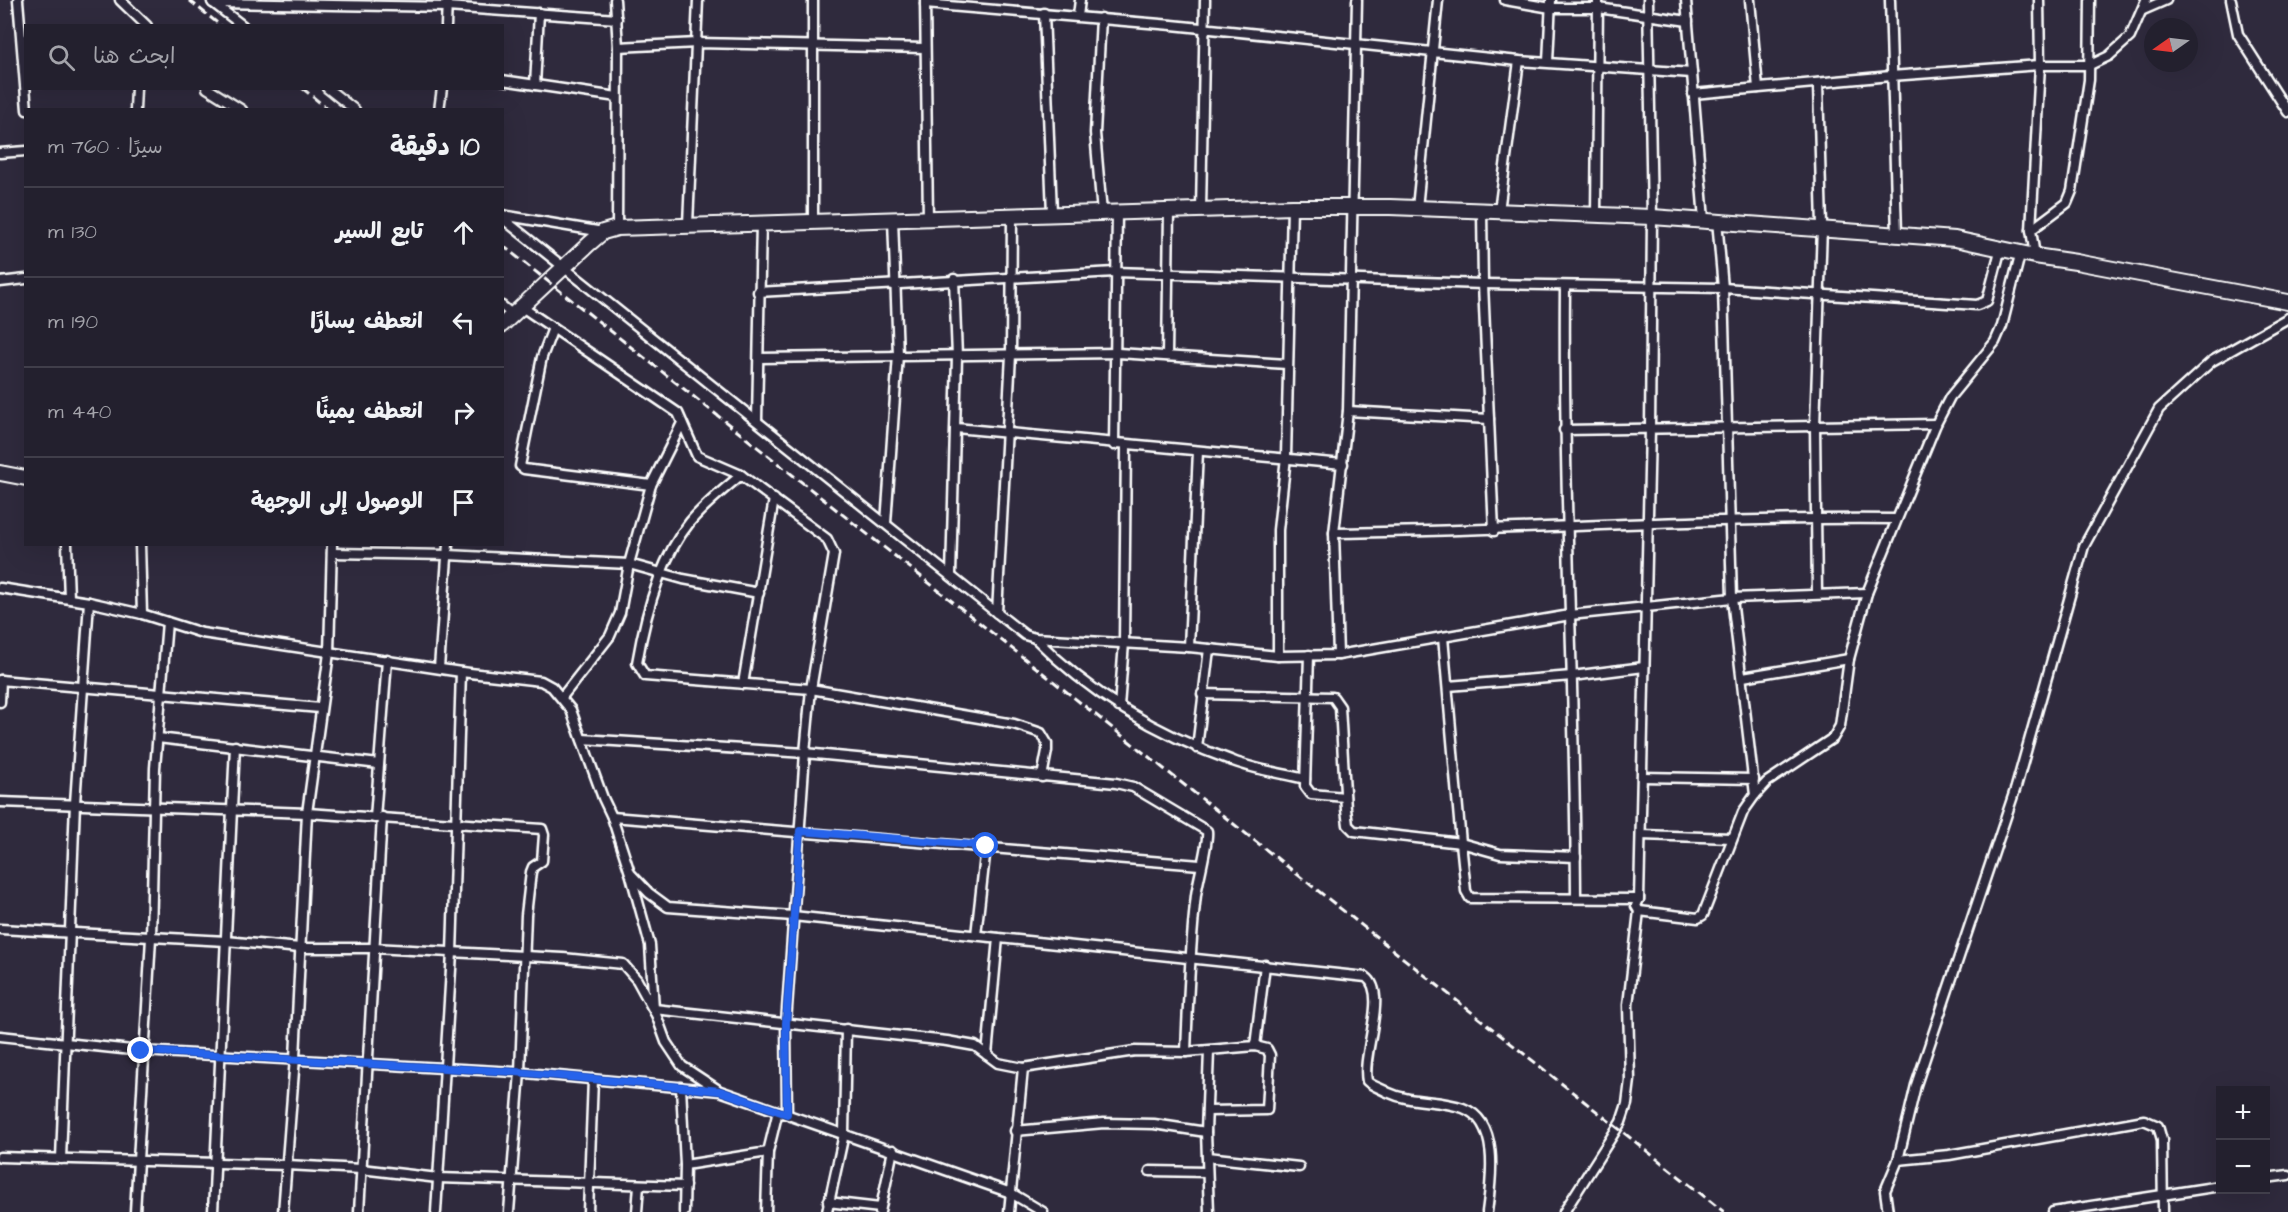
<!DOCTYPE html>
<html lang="ar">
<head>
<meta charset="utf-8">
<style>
	:root { --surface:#23202e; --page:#2f2d3a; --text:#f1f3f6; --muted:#a3a3aa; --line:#403e4a }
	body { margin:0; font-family:"Architects Daughter","Playpen Sans Arabic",sans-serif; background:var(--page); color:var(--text); direction:rtl }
	.controls { position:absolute; right:18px; bottom:18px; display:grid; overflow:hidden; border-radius:0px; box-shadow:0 6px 24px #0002 }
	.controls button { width:54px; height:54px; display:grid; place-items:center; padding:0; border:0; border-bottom:2px solid var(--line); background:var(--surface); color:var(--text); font:30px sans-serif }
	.compass { position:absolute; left:2144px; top:18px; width:54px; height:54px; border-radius:50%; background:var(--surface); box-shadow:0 6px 24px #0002; rotate:256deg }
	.stop { position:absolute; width:18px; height:18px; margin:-14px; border:4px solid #2563eb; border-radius:50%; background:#fff }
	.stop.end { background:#2563eb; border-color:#fff; box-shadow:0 2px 6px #0008 }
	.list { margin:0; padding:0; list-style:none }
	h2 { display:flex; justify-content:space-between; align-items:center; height:78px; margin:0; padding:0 24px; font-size:26px }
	h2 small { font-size:20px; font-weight:400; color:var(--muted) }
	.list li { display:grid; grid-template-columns:39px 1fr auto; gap:18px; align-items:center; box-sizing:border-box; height:90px; padding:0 24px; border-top:2px solid var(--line) }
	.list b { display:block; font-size:22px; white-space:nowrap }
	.list em { font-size:20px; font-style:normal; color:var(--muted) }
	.icon { flex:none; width:33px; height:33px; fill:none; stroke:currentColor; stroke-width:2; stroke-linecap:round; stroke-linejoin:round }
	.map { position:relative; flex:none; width:2288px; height:1212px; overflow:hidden; direction:ltr }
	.search { position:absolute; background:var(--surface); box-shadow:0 6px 24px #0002; left:24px; top:24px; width:480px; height:66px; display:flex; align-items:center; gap:15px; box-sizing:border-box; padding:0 21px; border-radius:0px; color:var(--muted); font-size:22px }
	.panel { position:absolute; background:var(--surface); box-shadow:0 6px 24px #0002; left:24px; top:108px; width:480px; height:438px; border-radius:0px; direction:rtl }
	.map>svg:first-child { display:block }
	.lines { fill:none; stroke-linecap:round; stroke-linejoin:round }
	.minor-casing { stroke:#fff; stroke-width:13 }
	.primary-casing { stroke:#fff; stroke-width:18 }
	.minor { stroke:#2f2a3d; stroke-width:8 }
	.primary { stroke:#2f2a3d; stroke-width:14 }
	.rail { stroke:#fff; stroke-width:3; stroke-dasharray:9 4.5; stroke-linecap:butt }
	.route { stroke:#2563eb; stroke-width:8 }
</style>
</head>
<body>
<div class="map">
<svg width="2288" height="1212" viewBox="0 0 2288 1212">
	<rect width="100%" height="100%" fill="#2f2a3d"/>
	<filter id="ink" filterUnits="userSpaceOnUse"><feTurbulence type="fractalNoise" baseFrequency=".0167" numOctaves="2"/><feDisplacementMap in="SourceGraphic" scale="12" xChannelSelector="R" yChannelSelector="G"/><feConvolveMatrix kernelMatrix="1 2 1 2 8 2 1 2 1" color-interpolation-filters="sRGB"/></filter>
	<g filter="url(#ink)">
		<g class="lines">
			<g class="minor-casing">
				<g id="minor">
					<path d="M18 0 27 110"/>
					<path d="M120 0 147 26"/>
					<path d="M615 0 618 47 617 228"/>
					<path d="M925 0 928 219"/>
					<path d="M1505 0 1551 8H1598L1688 21"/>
					<path d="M1648 0 1652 217 1650 429 1639 899 1636 906 1639 911 1698 918 1703 915 1743 812 1755 795 1767 782 1833 738 1840 726 1849 659 1867 593 1936 424 1950 397 1995 342 2002 326 2021 251"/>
					<path d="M1686 0 1704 220"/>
					<path d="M1750 0 1758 88"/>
					<path d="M1890 0 1897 234"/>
					<path d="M2231 0 2238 34 2288 112"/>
					<path d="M212 2 243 26"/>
					<path d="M213 3 447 7 617 19"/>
					<path d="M925 4 1172 25 1519 61 1692 73"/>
					<path d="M2143 10 2166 0"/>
					<path d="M1044 13 1052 213"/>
					<path d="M1078 16 1080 0"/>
					<path d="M1101 18 1095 133 1102 213"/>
					<path d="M446 26 447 0"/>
					<path d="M618 47 697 43 925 48"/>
					<path d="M1548 62 1551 0"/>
					<path d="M502 80 617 97"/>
					<path d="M535 85 539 13"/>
					<path d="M207 88 242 110"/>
					<path d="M327 88 355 110"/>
					<path d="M1693 94 1891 76 2040 65H2090L2109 56 2130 37 2146 0"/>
					<path d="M135 110 136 88"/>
					<path d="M439 110 442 88"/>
					<path d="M0 153 26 151"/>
					<path d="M1417 208 1438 0"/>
					<path d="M1201 210 1205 0"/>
					<path d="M1482 210 1483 284 1494 531"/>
					<path d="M1499 211 1519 61"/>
					<path d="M502 215 603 232"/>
					<path d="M1596 216 1598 0"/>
					<path d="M502 218 997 613 1025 635 1035 638 1189 647 1278 656 1338 655 1570 615 1732 598 1867 593"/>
					<path d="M1717 220 1723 288 1732 598 1755 795"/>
					<path d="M813 221V0"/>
					<path d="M688 224 698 0"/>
					<path d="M2031 230 2067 203 2072 191 2089 80 2090 0"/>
					<path d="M2035 256 2031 230 2040 65 2039 0"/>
					<path d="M0 282 26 279"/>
					<path d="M1565 286C1563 490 1575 693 1576 897"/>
					<path d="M758 292 1115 272 1483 284 1723 288 1977 305 1987 301 2001 247"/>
					<path d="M502 306 513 315"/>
					<path d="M522 307 678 413 697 456 741 475"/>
					<path d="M553 328 542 357 520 466 524 469 651 485"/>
					<path d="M1167 356 1169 211"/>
					<path d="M760 358 1118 353 1287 364"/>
					<path d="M1348 411 1489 419"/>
					<path d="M757 420 761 222"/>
					<path d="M956 428 1343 464"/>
					<path d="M1564 430 1936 424"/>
					<path d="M1114 445 1117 212"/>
					<path d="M886 523 898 355 893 219"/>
					<path d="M1334 533C1522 531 1709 517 1896 519"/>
					<path d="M67 544 69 598"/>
					<path d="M140 544 142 614"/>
					<path d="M332 553 448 555 629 564 683 579 759 593"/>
					<path d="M951 575 957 357 954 279"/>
					<path d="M0 588 89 602 142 614 202 633 461 672 541 681 552 687 571 710 603 798 612 817 630 873 649 893 668 907 793 916 1366 977C1389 993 1361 1055 1367 1081 1372 1086 1380 1088 1387 1092 1412 1104 1438 1099 1463 1108 1501 1122 1491 1182 1487 1212"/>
					<path d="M1817 594 1815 426 1822 227 1818 83"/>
					<path d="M997 613 1011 355 1012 216"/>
					<path d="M1443 637 1461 843 1466 891 1470 898 1639 899"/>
					<path d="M1035 638C1090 694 1159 735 1233 761 1256 770 1281 773 1305 779"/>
					<path d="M1189 647 1198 451"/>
					<path d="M1309 655 1305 786 1311 794 1345 797"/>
					<path d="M1338 655 1334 533 1348 411 1357 0"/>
					<path d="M1278 656V530L1286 457 1292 207"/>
					<path d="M439 668 448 544"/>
					<path d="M1743 677 1849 659"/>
					<path d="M0 680 320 708"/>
					<path d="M743 684 774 499"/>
					<path d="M1448 686 1572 676 1644 667"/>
					<path d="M1202 694 1333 697 1340 707 1346 809 1348 825 1354 831 1461 843 1500 854 1576 857"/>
					<path d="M562 697 610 636 620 613 629 564 651 485 682 423"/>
					<path d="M0 702 1 680"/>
					<path d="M1119 707 1124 643 1126 445"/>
					<path d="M158 738 379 764"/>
					<path d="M582 739 805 753 1116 783 1133 787 1207 831C1209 841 1198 880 1196 895 1190 947 1188 999 1186 1052"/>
					<path d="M1197 748 1209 649"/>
					<path d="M1642 777 1754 779"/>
					<path d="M0 802 307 813 542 829 544 835 542 861 533 867 531 872 526 915 520 1072 509 1212"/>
					<path d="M612 817 1200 865"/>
					<path d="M375 818 387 660"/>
					<path d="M1641 835 1732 838"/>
					<path d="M631 876 650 945 654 1009 666 1042 682 1066 717 1089"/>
					<path d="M0 929 226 941 300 948H373L563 958 623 964 637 980 655 1013"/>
					<path d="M976 935 986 847"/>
					<path d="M654 1009 947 1041 975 1046 998 1063 1023 1068 1135 1051 1186 1052 1255 1046 1267 1049 1270 1055 1267 1110 1208 1111"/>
					<path d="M0 1036 141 1051 515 1072 720 1091 1011 1193 1043 1212"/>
					<path d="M1255 1046 1265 965"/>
					<path d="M987 1055 998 938"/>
					<path d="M681 1087 685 1165 684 1212"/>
					<path d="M787 1114 786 1023 805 753 811 689 834 554 827 539 741 475C723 490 705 504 690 522 659 560 645 616 637 663L645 676 811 689 1014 724 1041 733 1047 743V751L1042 777"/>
					<path d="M1015 1131 1104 1123 1154 1124 1206 1132"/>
					<path d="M0 1157 287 1165 361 1169 438 1178 685 1186"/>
					<path d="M1207 1157 1299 1167"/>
					<path d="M61 1159 75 803 89 602"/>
					<path d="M1898 1160 1949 1155 2144 1120 2158 1126 2162 1140 2163 1212"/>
					<path d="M685 1165 768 1152"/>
					<path d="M1150 1171 1206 1172"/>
					<path d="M2266 1178 2288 1175"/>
					<path d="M828 1202 880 1208"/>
					<path d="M135 1212 151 938 155 768 167 622"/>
					<path d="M213 1212 235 746"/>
					<path d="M283 1212 295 1058 307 813 329 653 332 544"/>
					<path d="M359 1212 382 817"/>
					<path d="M436 1212 452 953 461 672"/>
					<path d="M588 1212 593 1079"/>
					<path d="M637 1212 639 1185"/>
					<path d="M766 1212 768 1152 778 1111"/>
					<path d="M827 1212 844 1134 846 1029"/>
					<path d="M880 1212 893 1150"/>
					<path d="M1009 1212 1023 1068"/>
					<path d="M1209 1212 1206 1132 1209 1051"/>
					<path d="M1564 1212 1621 1122 1627 1104 1630 1080 1628 1005 1639 911"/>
					<path d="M1888 1212 1885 1191 1898 1160 1916 1085 2016 787 2084 546 2159 409 2212 361 2288 318"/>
					<path d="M2053 1212 2220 1186"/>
				</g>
			</g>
			<g class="primary-casing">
				<g id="primary">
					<path d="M502 325 589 244 603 232 617 228 1292 207H1390L1652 217 1955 239 2035 256 2076 262 2288 302"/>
					<path d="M0 473 26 478"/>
				</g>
			</g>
			<use href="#minor" class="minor"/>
			<use href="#primary" class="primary"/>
			<g class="rail">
				<path d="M189 0 221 26"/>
				<path d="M302 88 329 110"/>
				<path d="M502 245 1724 1212"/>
			</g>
		</g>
	</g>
	<g class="lines" filter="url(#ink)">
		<path class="route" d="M141 1051 516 1072 681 1087 720 1091 787 1114 786 1023 800 831 986 846"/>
	</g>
</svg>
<div class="controls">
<button>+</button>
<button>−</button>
</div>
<svg class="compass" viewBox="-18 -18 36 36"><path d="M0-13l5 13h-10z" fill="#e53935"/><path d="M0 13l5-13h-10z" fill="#a3a3aa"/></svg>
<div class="stop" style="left:986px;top:846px"></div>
<div class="stop end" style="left:141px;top:1051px"></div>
<div class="search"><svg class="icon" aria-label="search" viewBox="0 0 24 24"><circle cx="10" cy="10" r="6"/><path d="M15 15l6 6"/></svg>ابحث هنا</div>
<section class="panel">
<h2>10 دقيقة<small>سيرًا · 760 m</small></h2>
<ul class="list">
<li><svg class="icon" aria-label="ahead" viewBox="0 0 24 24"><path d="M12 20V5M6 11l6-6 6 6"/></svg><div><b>تابع السير</b></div><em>130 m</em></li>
<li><svg class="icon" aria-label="left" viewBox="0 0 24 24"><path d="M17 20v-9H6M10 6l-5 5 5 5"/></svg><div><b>انعطف يسارًا</b></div><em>190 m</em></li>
<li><svg class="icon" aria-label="right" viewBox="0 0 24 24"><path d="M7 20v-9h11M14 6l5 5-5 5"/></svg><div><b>انعطف يمينًا</b></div><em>440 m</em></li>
<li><svg class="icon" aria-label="arrive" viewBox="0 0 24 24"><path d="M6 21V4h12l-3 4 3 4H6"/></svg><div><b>الوصول إلى الوجهة</b></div></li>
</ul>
</section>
</div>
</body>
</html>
